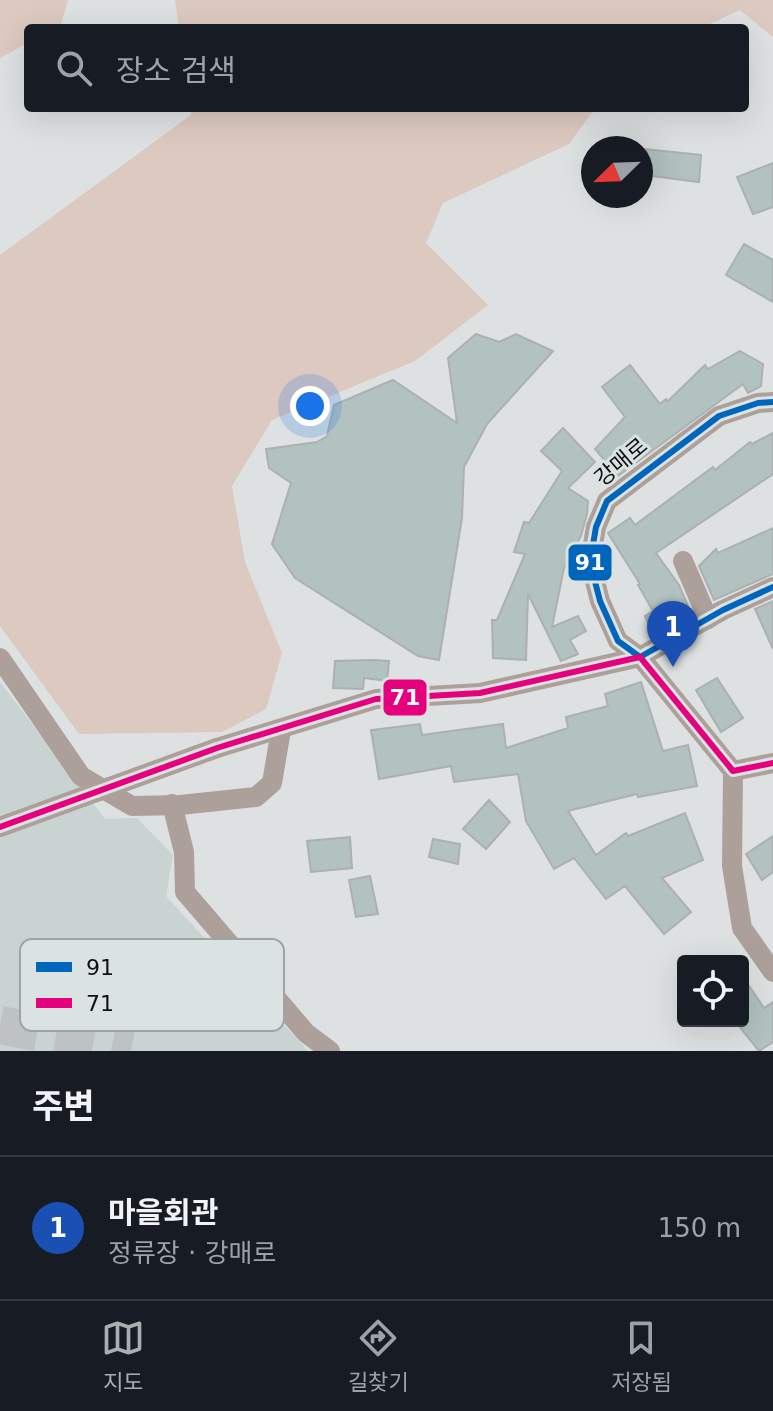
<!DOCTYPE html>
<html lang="ko">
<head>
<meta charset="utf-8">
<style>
	:root { --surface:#171b24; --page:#242831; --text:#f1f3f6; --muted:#9ea1a6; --line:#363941; --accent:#abaeb0 }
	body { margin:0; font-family:"DejaVu Sans","Noto Sans KR",sans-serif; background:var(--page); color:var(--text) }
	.controls { position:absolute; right:24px; bottom:24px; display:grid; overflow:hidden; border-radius:8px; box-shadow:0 8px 32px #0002 }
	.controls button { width:72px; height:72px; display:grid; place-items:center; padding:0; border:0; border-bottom:2px solid var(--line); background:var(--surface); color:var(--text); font:40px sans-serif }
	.compass { position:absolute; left:581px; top:136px; width:72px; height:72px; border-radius:50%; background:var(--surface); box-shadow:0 8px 32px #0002; rotate:247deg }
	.you { position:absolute; left:310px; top:406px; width:28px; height:28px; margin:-20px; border:6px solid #fff; border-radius:50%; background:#1a73e8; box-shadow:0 0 0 12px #1a73e833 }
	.badge { display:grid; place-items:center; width:52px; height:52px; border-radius:50%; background:var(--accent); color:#fff; font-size:26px; font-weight:700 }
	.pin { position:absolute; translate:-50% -66px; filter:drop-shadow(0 2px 4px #0008) }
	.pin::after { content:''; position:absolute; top:42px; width:28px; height:24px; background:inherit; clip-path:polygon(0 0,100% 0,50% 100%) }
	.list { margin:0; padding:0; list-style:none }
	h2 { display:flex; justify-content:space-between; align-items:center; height:104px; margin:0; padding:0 32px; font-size:34px }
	h2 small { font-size:26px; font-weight:400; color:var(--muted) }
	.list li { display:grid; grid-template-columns:52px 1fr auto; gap:24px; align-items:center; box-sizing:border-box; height:144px; padding:0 32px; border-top:2px solid var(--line) }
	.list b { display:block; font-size:30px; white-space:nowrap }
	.list p { margin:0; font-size:26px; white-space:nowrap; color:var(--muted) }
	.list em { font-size:26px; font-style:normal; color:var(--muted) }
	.icon { flex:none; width:44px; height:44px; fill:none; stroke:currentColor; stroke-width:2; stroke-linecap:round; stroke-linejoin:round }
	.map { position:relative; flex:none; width:773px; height:1051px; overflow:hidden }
	.search { position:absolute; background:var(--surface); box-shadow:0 8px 32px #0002; left:24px; right:24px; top:24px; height:88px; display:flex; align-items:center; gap:20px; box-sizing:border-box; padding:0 28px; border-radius:8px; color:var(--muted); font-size:30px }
	.sheet { height:248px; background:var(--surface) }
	nav { display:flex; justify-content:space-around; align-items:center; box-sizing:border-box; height:112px; border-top:2px solid var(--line); background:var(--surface); font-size:22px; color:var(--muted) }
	nav a { display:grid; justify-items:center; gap:4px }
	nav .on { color:var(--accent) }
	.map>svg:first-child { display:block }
	.built { fill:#c8d3d2 }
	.green { fill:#dcc9bf }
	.building { fill:#b2c2c1; stroke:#adb0b0; stroke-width:2 }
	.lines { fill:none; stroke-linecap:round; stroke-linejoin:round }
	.highway-tunnel { stroke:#bec2c2; stroke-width:38; stroke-dasharray:38 19; stroke-linecap:butt }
	.street { stroke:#ada09a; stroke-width:20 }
	.street-bridge { stroke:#ada09a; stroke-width:20 }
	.bus-1-casing { stroke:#dbe3e2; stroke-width:12 }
	.bus-2-casing { stroke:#dbe3e2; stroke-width:12 }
	.bus-1 { stroke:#0065bd; stroke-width:6 }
	.bus-2 { stroke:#e5007d; stroke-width:6 }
	.labels { text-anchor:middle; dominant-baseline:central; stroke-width:6; stroke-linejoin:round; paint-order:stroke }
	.street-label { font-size:22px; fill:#0e1111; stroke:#dbe3e2 }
	.key { fill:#dbe3e2; stroke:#9ea4a3; stroke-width:2 }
	.key-label { font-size:22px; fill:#0e1111 }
	.line-badge { stroke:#dbe3e2; stroke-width:3 }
	.badge-label { font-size:22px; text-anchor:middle; font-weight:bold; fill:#fff }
</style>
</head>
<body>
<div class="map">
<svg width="773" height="1051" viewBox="0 0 773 1051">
	<rect width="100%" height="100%" fill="#dde1e1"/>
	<path class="built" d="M0 682 105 819 137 818 173 855 166 896 308 1051H0Z"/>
	<g class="green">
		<path d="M0 0H68L60 27 28 28V43L0 58Z"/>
		<path d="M175 0H773V37L740 10 701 28H179Z"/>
		<path d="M191 108H595L569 144 443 203 426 243 488 305 415 361 272 420 232 486 245 562 282 653 266 709 222 732 79 734 0 626V255L191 115Z"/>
	</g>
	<g class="building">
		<path d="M644 149 701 155 699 182 645 175Z"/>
		<path d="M773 163V207L753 214 737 177Z"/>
		<path d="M744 244 773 260V302L726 275Z"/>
		<path d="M476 334 499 342 516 334 553 351 487 424 464 467 462 518 439 660 418 656 295 578 272 544 291 483 269 468 266 449 317 442 327 436 334 405 393 380 457 423 448 358Z"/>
		<path d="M740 351 763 364 761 386 748 393 743 384 618 476 595 449 625 417 602 387 630 365 660 404 666 399 668 401 705 365 708 369Z"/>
		<path d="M563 428 595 462 568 488 588 501 587 514 581 536 564 568 552 627 578 616 586 631 570 640 578 654 561 661 528 594 526 660 493 658 492 620H497L525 554 514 552 524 522 529 523 562 471 541 451Z"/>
		<path d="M773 433V474L656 553 679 585 691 613 654 634 645 616 653 611 638 585 640 584 608 533 630 518 635 525 713 467 715 470 750 442 752 444Z"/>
		<path d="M773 528V574L714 600 699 566 716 549 718 553Z"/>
		<path d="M773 601V649L755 609Z"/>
		<path d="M372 660 389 661 387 681 364 678 363 689 333 688 335 661Z"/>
		<path d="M717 678 743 718 721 732 696 690Z"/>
		<path d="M641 682 663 751 688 745 697 786 638 797 637 794 568 811 596 855 626 833 628 836 685 813 703 860 662 878 691 912 664 934 625 886 606 899 574 858 554 869 526 821 518 774 454 782 451 766 379 779 371 730 420 724 422 735 503 724 506 748 568 728 566 717 608 706 605 694Z"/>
		<path d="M489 800 510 822 486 849 463 829Z"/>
		<path d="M773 836V872L762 880 746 854Z"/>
		<path d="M350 837 352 868 311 872 307 841Z"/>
		<path d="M433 839 460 844 458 864 429 857Z"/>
		<path d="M370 876 378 914 356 917 349 880Z"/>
		<path d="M743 977 764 1008 773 1002V1042L759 1051 738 1025 743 1022Z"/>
	</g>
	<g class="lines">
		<path class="highway-tunnel" d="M0 1025 131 1051"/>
		<g class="street">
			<path d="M773 402 758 403 719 416 607 501 596 527 590 562 600 601 618 641 640 657 723 610 773 587"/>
			<path d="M683 561 708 619"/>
			<path d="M0 658 81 776 132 806 180 805 256 797 272 783 281 730"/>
			<path d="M217 748 376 699 480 693 640 657 733 771 773 763"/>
			<path d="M733 771 732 866 742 928 773 972"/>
			<path d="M172 804 184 852 185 892 306 1033 330 1051"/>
		</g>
		<path class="street-bridge" d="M0 827 217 748"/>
		<g class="bus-1-casing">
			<path id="bus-1" d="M773 402 758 403 719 416 607 501 596 527 590 562 600 601 618 641 640 657 723 610 773 587"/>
		</g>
		<g class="bus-2-casing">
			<path id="bus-2" d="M0 827 217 748 376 699 480 693 640 657 733 771 773 763"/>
		</g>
		<use href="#bus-1" class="bus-1"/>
		<use href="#bus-2" class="bus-2"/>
	</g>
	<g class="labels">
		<g class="street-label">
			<text transform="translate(621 462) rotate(-40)">강매로</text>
		</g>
	</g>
	<rect x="20" y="939" width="264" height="92" rx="12" class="key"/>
	<rect x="36" y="962" width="36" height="10" fill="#0065bd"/>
	<rect x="36" y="998" width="36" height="10" fill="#e5007d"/>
	<g class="key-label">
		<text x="86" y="975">91</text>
		<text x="86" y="1011">71</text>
	</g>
	<g class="line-badge">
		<rect x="567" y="543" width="46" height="39" rx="8" fill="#0065bd"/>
		<rect x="382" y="678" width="46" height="39" rx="8" fill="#e5007d"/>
	</g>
	<g class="badge-label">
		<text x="590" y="570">91</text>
		<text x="405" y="705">71</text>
	</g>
</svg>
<div class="controls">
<button><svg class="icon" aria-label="locate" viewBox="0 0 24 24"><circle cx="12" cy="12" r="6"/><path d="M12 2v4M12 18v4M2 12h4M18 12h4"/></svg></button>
</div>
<svg class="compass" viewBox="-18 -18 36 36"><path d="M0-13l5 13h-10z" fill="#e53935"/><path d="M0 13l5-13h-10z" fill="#9ea1a6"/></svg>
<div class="you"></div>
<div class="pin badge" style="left:673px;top:667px;background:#1a4fb4">1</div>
<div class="search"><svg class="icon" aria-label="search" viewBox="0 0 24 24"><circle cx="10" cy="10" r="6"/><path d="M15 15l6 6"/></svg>장소 검색</div>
</div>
<section class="sheet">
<h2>주변<small></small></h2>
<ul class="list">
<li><span class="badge" style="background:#1a4fb4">1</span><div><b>마을회관</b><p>정류장 · 강매로</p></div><em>150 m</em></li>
</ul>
</section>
<nav>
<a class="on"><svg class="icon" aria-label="map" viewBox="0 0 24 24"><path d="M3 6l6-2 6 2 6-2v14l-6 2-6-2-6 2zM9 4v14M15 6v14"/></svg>지도</a>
<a><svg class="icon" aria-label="directions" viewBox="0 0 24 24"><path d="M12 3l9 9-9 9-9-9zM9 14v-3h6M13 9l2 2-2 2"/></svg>길찾기</a>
<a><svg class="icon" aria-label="saved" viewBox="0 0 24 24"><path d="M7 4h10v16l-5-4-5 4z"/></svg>저장됨</a>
</nav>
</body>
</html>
